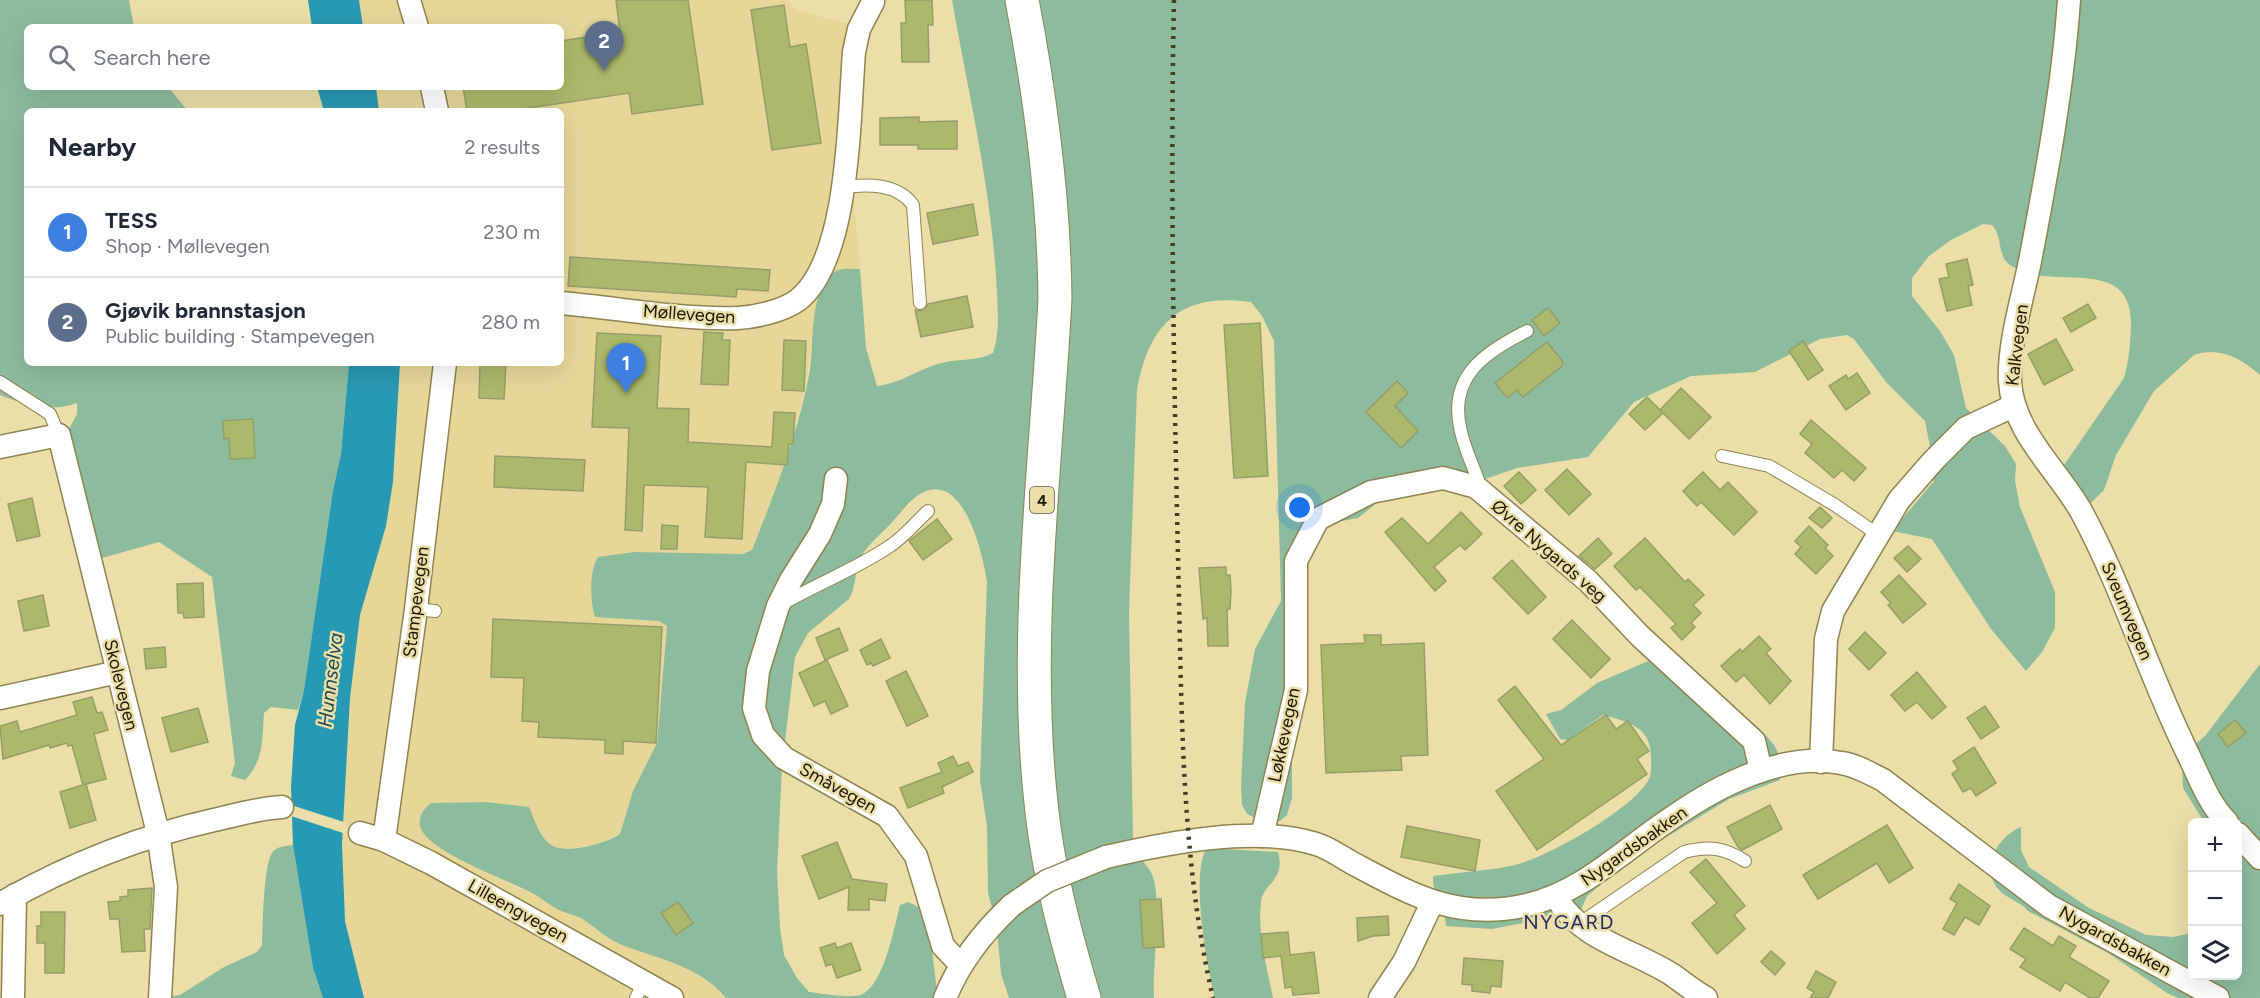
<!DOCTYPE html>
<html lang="en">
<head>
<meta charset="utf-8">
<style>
	:root { --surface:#fff; --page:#f6f6f7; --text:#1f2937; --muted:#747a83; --line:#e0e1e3; --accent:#0f766e }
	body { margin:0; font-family:Figtree,sans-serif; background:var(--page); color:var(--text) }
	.controls { position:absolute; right:18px; bottom:18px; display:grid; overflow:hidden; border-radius:9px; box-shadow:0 6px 24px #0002 }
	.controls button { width:54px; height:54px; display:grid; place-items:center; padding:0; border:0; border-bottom:2px solid var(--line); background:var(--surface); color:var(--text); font:30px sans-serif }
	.you { position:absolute; left:1300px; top:508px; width:21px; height:21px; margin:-15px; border:4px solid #fff; border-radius:50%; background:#1a73e8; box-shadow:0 0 0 9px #1a73e833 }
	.badge { display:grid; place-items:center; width:39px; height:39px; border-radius:50%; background:var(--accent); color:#fff; font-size:20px; font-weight:700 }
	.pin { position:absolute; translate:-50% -50px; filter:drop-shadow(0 2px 3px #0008) }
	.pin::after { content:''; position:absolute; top:32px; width:21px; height:18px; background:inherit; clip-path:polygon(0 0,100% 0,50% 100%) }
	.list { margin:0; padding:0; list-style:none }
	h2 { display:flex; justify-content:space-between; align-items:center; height:78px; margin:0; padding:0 24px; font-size:26px }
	h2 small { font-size:20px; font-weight:400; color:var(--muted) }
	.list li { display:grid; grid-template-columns:39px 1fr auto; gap:18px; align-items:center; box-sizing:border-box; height:90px; padding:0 24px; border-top:2px solid var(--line) }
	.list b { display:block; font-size:22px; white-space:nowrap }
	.list p { margin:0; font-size:20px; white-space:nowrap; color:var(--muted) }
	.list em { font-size:20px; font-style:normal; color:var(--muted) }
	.icon { flex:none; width:33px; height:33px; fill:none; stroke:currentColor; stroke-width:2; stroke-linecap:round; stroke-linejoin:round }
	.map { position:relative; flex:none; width:2260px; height:998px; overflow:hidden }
	.search { position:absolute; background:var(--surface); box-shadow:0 6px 24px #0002; left:24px; top:24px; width:540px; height:66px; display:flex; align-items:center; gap:15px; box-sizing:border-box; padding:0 21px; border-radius:9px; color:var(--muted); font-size:22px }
	.panel { position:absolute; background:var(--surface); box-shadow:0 6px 24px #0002; left:24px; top:108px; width:540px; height:258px; border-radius:9px }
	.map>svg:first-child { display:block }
	.built { fill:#e6d799 }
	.green { fill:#8cbc9d }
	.water { fill:#2899b2 }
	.pier { fill:#ebdea8 }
	.building { fill:#acb96c; stroke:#959e6b; stroke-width:1.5 }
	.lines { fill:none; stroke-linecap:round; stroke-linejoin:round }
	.service-casing { stroke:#8f8350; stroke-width:14 }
	.minor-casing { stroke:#8f8350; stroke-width:25 }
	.trunk-casing { stroke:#8f8350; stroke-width:35 }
	.service { stroke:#fff; stroke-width:12 }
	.minor { stroke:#fff; stroke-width:22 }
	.trunk { stroke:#fff; stroke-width:33 }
	.rail { stroke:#453e24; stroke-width:4.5; stroke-dasharray:3 6; stroke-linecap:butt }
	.minor-bridge-casing { stroke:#8f8350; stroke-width:25; stroke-linecap:butt }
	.minor-bridge { stroke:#fff; stroke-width:22 }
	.labels { text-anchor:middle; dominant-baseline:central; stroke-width:5; stroke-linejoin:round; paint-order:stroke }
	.shield { fill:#ebdea8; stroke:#5a5334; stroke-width:1.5 }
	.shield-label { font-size:16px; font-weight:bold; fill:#1c1703 }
	.street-label { font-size:18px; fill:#1c1703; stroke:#ebdea8 }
	.water-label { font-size:20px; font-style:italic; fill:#1c4a55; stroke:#ebdea8 }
	.neighbourhood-label { font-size:20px; letter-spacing:1.5px; fill:#272a64; stroke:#ebdea8 }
</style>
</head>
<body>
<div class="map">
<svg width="2260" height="998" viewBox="0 0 2260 998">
	<rect width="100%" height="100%" fill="#ebdea8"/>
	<path class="built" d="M359 0H788L796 10 848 24 855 30 852 176 860 269H841L813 332 806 386 776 491 752 550 595 617 659 621 667 626 657 743 633 791 620 834 596 845 560 849 551 846 540 832 529 807 485 802 431 803 423 834 437 845 517 888 534 894 558 909 583 919 604 936 680 964 711 983 726 998H364L345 921 342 844 350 698 360 615 386 526 393 482 400 363H561V111H379L376 87H561V27H363Z"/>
	<g class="green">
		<path d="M0 0H129L134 27H27V87H168L188 111H27V363H349L341 454 333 490 304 690 298 710 271 707 264 713C262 741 264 760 245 780L231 776 235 763 212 577 159 542 88 562 64 438 77 414V403C50 413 26 405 0 395Z"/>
		<path d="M952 0H2260V375C2242 359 2219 346 2194 355L2154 391 2116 455 2104 490 2085 509 2062 468 2124 378C2129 361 2130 346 2131 328 2134 251 2052 294 2010 265 1997 257 2003 236 1992 225L1983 224 1951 240 1929 256 1912 278V296L1940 331 1954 355 1966 408 2005 446 2016 464 2015 481 2020 507 2055 592V628L2042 652 2026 671 1991 629 1932 539 1892 531 1934 481 1920 469 1930 447 1925 421 1886 382 1854 339 1847 335 1820 339 1755 372 1691 376 1634 402 1588 457 1517 468 1471 484 1399 485 1358 518 1331 523 1312 542 1306 560 1292 724V798L1287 815 1280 821H1262L1247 814 1242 805 1241 787 1245 703 1255 649 1281 601 1274 341 1262 316 1251 302C1182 293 1150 321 1137 389L1129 613 1133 837C1135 860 1149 863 1153 877 1162 906 1152 965 1154 998H1009L1001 974 997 929 988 892 987 827 980 780 987 582C983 554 964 473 924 492 912 497 902 511 894 520 884 532 866 545 860 559 854 572 857 586 849 599L808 633 795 657 782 767 777 872 780 928 784 955 797 978 809 992C825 994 847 998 861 995 884 985 894 928 900 905L908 902C913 905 921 907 925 911 929 915 936 985 938 998H726C700 966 658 959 622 945 607 939 597 929 584 920 577 915 567 914 559 910 551 906 544 900 536 895 508 880 442 857 424 834 415 823 421 811 431 803L485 802 529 807C535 820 540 839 553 846 567 854 608 843 620 834L633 791 657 743 667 626 659 621 595 617C590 602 589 570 598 557L634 552 743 554 752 550C775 492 799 431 810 370 814 343 809 292 833 273 840 267 852 269 860 269L866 348 877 386C899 384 917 370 938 364 956 358 976 362 993 353 1001 330 997 300 996 276 990 183 968 91 952 0Z"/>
		<path d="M1653 659C1687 680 1752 714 1774 745 1781 756 1781 767 1780 780L1729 799 1637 855 1587 896 1580 912 1492 929 1446 926C1445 906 1433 899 1433 876 1460 872 1489 871 1515 865 1548 857 1631 810 1648 781 1652 774 1651 766 1651 759 1652 727 1629 722 1603 715L1568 740 1560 739 1546 714 1561 710 1597 683Z"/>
		<path d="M2260 664V998H2178L2167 993 2108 953 2028 911C2021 902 2010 900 2001 892 1979 871 1996 837 2021 827V850L2029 867 2089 908 2146 935 2173 937 2192 933V976H2238V822H2204L2183 788 2182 761 2185 753 2205 736Z"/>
		<path d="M293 845 313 968 323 998H160L180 995 224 967 257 952 262 945C263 925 263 868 272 853 276 846 286 846 293 845Z"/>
		<path d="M1207 848 1278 852C1286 881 1263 883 1261 902 1257 933 1267 967 1273 998H1215C1207 969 1190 871 1207 848Z"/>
	</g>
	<g class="water">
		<path d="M308 0H359L363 27H312Z"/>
		<path d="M317 87H376L379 111H324Z"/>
		<path d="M349 363H400L393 482 386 526 360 615 350 698 342 844 345 921 364 998H323L313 968 293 845 291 787 295 725 304 690 333 490 341 454Z"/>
	</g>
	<path class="pier" d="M288 804 347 823 346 834 288 815Z"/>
	<g class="building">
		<path d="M616 0H688L703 104 632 114 629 93 509 111H467L463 87H561V41L620 32Z"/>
		<path d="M905 0H932L933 25H928L929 62H902L901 23H906Z"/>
		<path d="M784 5 790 47 806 44 821 143 772 150 751 10Z"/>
		<path d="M919 117V122L957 121V149H918V145H880V118Z"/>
		<path d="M973 204 978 235 933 244 927 213Z"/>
		<path d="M570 257 770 270 768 291 737 289 736 297 568 286Z"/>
		<path d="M1967 259 1973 285 1968 286 1972 305 1947 311 1939 279 1949 277 1946 264Z"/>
		<path d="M967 296 973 327 921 337 915 310 921 311 928 304Z"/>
		<path d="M2088 304 2096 318 2071 332 2063 318Z"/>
		<path d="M1548 308 1560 323 1544 336 1532 320Z"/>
		<path d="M1260 323 1268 476 1234 478 1224 325Z"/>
		<path d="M704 332 723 333 722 340H730L728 385 701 384Z"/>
		<path d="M597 333 661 336 657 408 689 409 688 442 772 447 774 412 795 413 793 444H789L787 465 746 462 742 539 705 537 708 487 644 485 642 531 625 530 629 428 592 427Z"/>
		<path d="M2056 339 2073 370 2044 385 2028 354Z"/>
		<path d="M784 340 806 341 804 391 782 390Z"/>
		<path d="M1803 341 1823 370 1808 380 1789 351Z"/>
		<path d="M1547 342 1563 362 1562 366 1523 397 1517 390 1507 398 1495 383Z"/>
		<path d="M480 363H506L504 399 479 398Z"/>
		<path d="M1857 373 1870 393 1846 410 1829 386 1846 375 1848 379Z"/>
		<path d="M1397 381 1408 393 1395 406 1418 431 1401 448 1366 412Z"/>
		<path d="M1681 388 1711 417 1689 439 1660 410Z"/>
		<path d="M1647 397 1663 413 1645 430 1629 414Z"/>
		<path d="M253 419 255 458 230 459 229 438 224 439 223 421Z"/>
		<path d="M1811 420 1866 468 1854 481 1842 470 1834 478 1805 453 1812 444 1800 434Z"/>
		<path d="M495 456 585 460 583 491 494 487Z"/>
		<path d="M1567 469 1591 494 1569 515 1545 490Z"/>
		<path d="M1519 472 1536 490 1521 504 1504 486Z"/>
		<path d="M1703 472 1720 490 1728 482 1757 512 1734 535 1701 502 1697 506 1683 491Z"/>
		<path d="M32 498 40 536 17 541 8 504Z"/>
		<path d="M1820 507 1832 518 1822 528 1809 518Z"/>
		<path d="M1461 512 1482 534 1465 550 1460 545 1434 567 1446 581 1435 591 1385 532 1402 518 1428 544Z"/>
		<path d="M937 519 952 539 923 560 909 541Z"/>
		<path d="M662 525 678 526 677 549H661Z"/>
		<path d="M1809 526 1828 545 1825 548 1833 556 1816 574 1795 554 1801 547 1795 541Z"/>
		<path d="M1598 538 1612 554 1595 569 1579 556Z"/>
		<path d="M1645 538 1685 582 1688 579 1704 595 1693 605 1701 613 1691 623 1695 627 1682 640 1671 628 1676 624 1640 587 1636 590 1614 566Z"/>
		<path d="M1908 546 1921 559 1907 572 1894 558Z"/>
		<path d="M1512 560 1546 597 1528 614 1493 578Z"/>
		<path d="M1226 567V575H1230L1231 590 1230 609H1227L1228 646H1208L1207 618 1203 619 1199 568Z"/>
		<path d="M1899 575 1926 604 1903 623 1888 605 1891 603 1881 592Z"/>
		<path d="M203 583 204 617 184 618 183 613H178L177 584Z"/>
		<path d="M43 595 49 626 24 631 18 601Z"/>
		<path d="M493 619 662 627 656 743 623 741V754L605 753V740L538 737 539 722 522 721 524 678 491 677Z"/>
		<path d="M1572 620 1610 659 1591 678 1553 639Z"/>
		<path d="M839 628 848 650 825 660 816 638Z"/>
		<path d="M1865 632 1886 653 1869 670 1849 649Z"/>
		<path d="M1364 635H1381V645L1424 643 1428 755 1401 756 1402 770 1326 773 1321 645 1365 643Z"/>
		<path d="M1759 636 1771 649 1766 653 1791 681 1770 704 1744 675 1736 682 1721 666 1740 649 1742 652Z"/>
		<path d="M881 639 890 658 873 666 871 663 867 665 860 650Z"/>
		<path d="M165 647 166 667 146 669 144 649Z"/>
		<path d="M827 660 848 706 831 714 825 701 814 706 799 673Z"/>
		<path d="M906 671 928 716 907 726 886 681Z"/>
		<path d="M1917 672 1946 707 1932 719 1917 702 1905 711 1891 695Z"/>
		<path d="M1515 686 1561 745 1606 715 1616 729 1628 721 1649 751 1637 759 1647 774 1537 850 1496 791 1544 759 1498 700Z"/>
		<path d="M92 697 97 713 102 712 108 730 94 734 106 779 83 785 72 745 68 746 67 743 50 748 49 745 3 759 0 726 17 721 20 732 77 715 73 702Z"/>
		<path d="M1985 706 1999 727 1981 739 1967 718Z"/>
		<path d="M198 708 208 742 171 752 162 718Z"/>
		<path d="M2235 720 2246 733 2228 747 2218 734Z"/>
		<path d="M1974 747 1996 783 1976 796 1971 788 1963 792 1952 774 1958 769 1953 761Z"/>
		<path d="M953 756 958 766 968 762 973 772 942 787 944 793 908 808 900 788 942 772 938 763Z"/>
		<path d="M86 784 96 820 70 828 60 792Z"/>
		<path d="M1770 805 1782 829 1742 850 1738 847 1727 827Z"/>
		<path d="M1887 825 1913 868 1889 883 1877 863 1818 899 1803 875Z"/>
		<path d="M1407 826 1480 840 1475 871 1401 857Z"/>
		<path d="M837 842 852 879 887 884 885 901 869 899V910H848L849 887 819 899 802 856Z"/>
		<path d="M1706 859 1745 906 1734 915 1745 929 1717 954 1692 923 1717 903 1690 872Z"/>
		<path d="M1959 884 1990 906 1979 925 1965 917 1954 935 1943 929 1957 903 1950 899Z"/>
		<path d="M152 888 150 929H144L145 951 122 952 119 919H110L108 902 120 901V897L128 896V890Z"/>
		<path d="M1161 899 1164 947 1143 948 1140 900Z"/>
		<path d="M678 902 693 923 676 935 661 913Z"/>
		<path d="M41 912H65L64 973H45V943H37V926H41Z"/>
		<path d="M1388 916 1389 935 1373 936 1358 941 1357 918Z"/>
		<path d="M2024 928 2053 946 2059 936 2076 946 2069 957 2109 981 2098 998H2090L2065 982 2060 991 2020 967 2026 959 2010 949Z"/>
		<path d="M1288 932 1290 955 1314 952 1319 993 1293 995 1292 987 1285 988 1281 956 1263 958 1261 934Z"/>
		<path d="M835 943 837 948 851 943 861 970 837 978 832 964 826 966 820 948Z"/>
		<path d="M1771 951 1785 963 1775 975 1761 962Z"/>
		<path d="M1464 958 1503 961 1501 987 1491 986 1490 993 1472 991V985L1462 984Z"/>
		<path d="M1816 971 1836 982 1828 998H1810L1814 992 1807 988Z"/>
	</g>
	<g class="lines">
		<g class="service-casing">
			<g id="service">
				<path d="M843 187C867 184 897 183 913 205L920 303"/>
				<path d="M0 382 50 414 59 435"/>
				<path d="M1722 456 1769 466 1835 505 1877 534"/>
				<path d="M1476 487 1478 480C1472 463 1463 445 1460 427 1449 375 1487 351 1527 331"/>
				<path d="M782 604C817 584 856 569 890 546 904 537 916 522 928 511"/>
				<path d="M416 609 435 611"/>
				<path d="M1579 924 1684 852C1709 846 1723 847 1745 861"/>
				<path d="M636 998 644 981"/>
			</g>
		</g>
		<g class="minor-casing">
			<g id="minor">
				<path d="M409 0 417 27"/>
				<path d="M2069 0C2063 86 2047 172 2031 256 2024 294 2008 343 2010 381 2012 431 2057 469 2081 511 2123 588 2148 673 2187 752 2199 776 2208 803 2227 822"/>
				<path d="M432 87 437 111"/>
				<path d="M561 303C619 308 679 320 738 318 756 317 783 311 798 300 850 259 849 114 854 52L859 29 873 2"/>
				<path d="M0 447 59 435 158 833 166 887 160 998"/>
				<path d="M836 479 833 504 820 534 791 580 778 606 758 671 754 708 763 735 784 758 887 816 916 856 943 946 961 965"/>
				<path d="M0 698 118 672"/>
				<path d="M1821 762 1826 639 1833 611 1899 500 1933 461 1966 428 2013 406"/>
				<path d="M360 833 384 840 431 863 672 998"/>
				<path d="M2238 834 2260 858"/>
				<path d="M1262 836 1296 690V561L1318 519 1371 492 1443 478 1476 487 1588 581 1640 636 1754 741 1761 771"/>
				<path d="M384 840 416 609 445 363"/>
				<path d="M1106 857C1166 843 1257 825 1316 844 1330 848 1344 859 1356 865 1414 896 1459 921 1527 905 1585 891 1624 849 1673 817 1719 785 1783 752 1841 763 1856 765 1869 773 1883 780L2049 906 2218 998"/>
				<path d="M1556 897C1581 940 1631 949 1671 974 1683 982 1693 991 1706 998"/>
				<path d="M0 904C68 865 138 837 214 820 237 815 259 808 282 807"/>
				<path d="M13 998 15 895"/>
				<path d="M945 998C960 961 983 932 1012 905"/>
				<path d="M1380 998 1404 962 1432 903"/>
			</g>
		</g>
		<g class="trunk-casing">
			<path id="trunk" d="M1022 0C1041 100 1054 197 1055 299 1046 469 1022 642 1042 812 1049 875 1066 937 1084 998"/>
		</g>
		<use href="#service" class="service"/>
		<use href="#minor" class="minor"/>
		<use href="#trunk" class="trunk"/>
		<path class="rail" d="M1174 0C1170 186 1174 372 1178 558 1182 704 1180 855 1213 998"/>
		<g class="minor-bridge-casing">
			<path id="minor-bridge" d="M1012 905 1047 881 1106 857"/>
		</g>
		<use href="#minor-bridge" class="minor-bridge"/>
	</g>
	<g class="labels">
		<rect class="shield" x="1030" y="487" width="24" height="26" rx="4.5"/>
		<g class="shield-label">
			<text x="1042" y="500">4</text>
		</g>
		<g class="street-label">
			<text transform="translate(689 314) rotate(4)">Møllevegen</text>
			<text transform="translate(2017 345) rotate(-83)">Kalkvegen</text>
			<text transform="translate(1549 551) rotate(41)">Øvre Nygards veg</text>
			<text transform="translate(416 602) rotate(-83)">Stampevegen</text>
			<text transform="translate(2127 611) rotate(67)">Sveumvegen</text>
			<text transform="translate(121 685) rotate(76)">Skolevegen</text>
			<text transform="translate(1284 735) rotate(-78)">Løkkevegen</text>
			<text transform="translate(838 788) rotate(29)">Småvegen</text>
			<text transform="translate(1634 846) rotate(-35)">Nygardsbakken</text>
			<text transform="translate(518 911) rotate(29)">Lilleengvegen</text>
			<text transform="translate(2115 941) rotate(29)">Nygardsbakken</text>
		</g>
		<g class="water-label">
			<text transform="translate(330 680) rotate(-83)">Hunnselva</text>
		</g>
		<g class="neighbourhood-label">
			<text x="1569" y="922">NYGARD</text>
		</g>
	</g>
</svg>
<div class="controls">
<button>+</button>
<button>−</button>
<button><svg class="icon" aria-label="layers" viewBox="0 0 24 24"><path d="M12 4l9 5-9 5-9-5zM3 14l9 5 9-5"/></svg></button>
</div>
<div class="you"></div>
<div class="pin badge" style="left:626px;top:393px;background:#3f7fe0">1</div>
<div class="pin badge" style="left:604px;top:71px;background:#5c6f8a">2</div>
<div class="search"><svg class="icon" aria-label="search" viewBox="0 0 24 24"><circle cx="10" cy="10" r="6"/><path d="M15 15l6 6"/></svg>Search here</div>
<section class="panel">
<h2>Nearby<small>2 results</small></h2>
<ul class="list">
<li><span class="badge" style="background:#3f7fe0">1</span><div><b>TESS</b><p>Shop · Møllevegen</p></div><em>230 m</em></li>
<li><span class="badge" style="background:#5c6f8a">2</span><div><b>Gjøvik brannstasjon</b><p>Public building · Stampevegen</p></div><em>280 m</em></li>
</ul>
</section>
</div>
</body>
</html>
